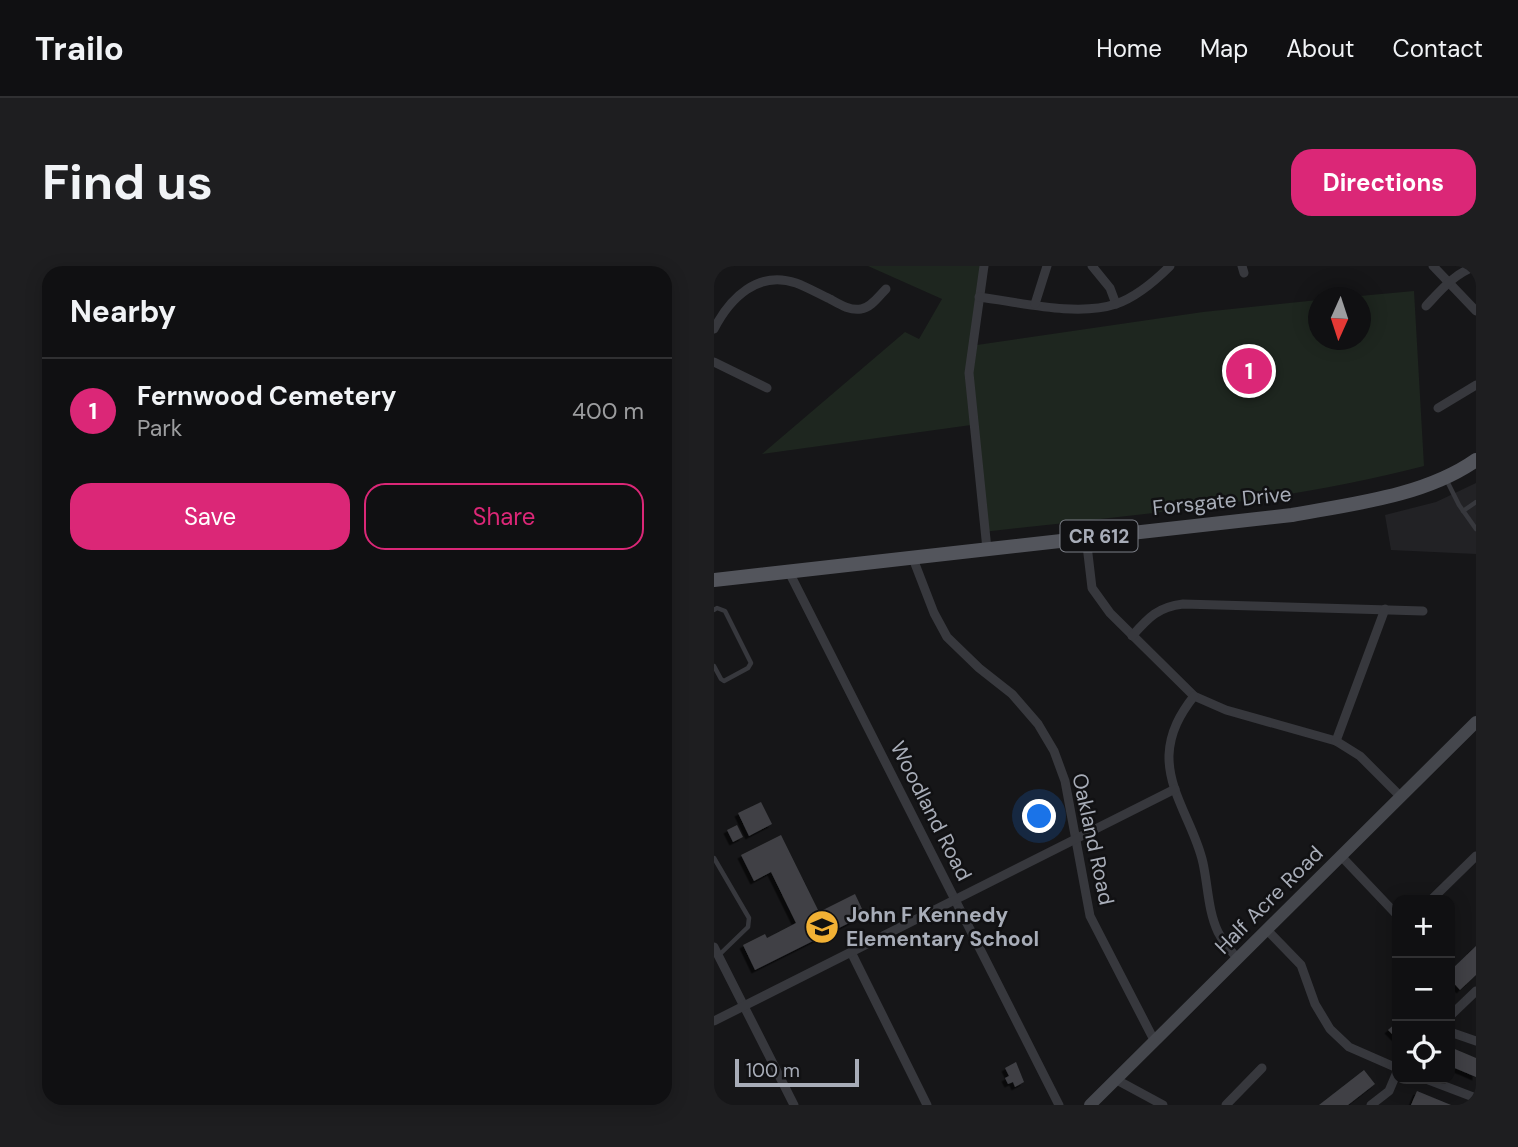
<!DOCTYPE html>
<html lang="en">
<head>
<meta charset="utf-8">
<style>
	:root { --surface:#101012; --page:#1e1e20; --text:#f1f3f6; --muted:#9c9d9f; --line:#303032; --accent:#db2777 }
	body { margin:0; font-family:"DM Sans",sans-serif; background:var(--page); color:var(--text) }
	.controls { position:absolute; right:21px; bottom:21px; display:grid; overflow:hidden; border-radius:14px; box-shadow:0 4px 18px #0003 }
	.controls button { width:63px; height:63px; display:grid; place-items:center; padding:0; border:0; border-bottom:2px solid var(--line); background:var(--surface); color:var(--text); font:35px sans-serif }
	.compass { position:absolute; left:594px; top:21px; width:63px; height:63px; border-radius:50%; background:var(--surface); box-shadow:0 4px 18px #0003; rotate:183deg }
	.scale { position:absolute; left:21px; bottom:18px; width:124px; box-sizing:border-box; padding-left:7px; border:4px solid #a8adb8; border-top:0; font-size:19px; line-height:24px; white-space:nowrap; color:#a8adb8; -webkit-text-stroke:5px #111113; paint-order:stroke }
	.you { position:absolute; left:326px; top:551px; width:24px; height:24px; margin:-18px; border:5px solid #fff; border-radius:50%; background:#1a73e8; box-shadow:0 0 0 10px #1a73e833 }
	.badge { display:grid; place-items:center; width:46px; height:46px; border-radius:50%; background:var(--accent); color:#fff; font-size:23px; font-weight:700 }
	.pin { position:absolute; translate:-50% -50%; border:4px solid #fff; box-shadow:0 2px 7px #0006 }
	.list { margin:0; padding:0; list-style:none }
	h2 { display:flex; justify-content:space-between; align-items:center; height:91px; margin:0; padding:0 28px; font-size:30px }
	h2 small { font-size:23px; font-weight:400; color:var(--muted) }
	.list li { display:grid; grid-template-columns:46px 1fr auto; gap:21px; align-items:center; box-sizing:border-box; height:105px; padding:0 28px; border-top:2px solid var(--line) }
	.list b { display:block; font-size:26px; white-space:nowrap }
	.list p { margin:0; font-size:23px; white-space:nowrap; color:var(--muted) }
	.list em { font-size:23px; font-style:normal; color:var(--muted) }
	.actions { display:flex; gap:14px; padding:21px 28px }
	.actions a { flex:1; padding:16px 0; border:2px solid var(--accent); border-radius:21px; text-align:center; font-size:24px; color:var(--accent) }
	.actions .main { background:var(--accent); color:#fff }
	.icon { flex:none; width:38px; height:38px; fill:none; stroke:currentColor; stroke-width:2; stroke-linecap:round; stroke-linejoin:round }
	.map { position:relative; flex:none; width:762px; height:839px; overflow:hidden; border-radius:21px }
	header { display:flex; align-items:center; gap:42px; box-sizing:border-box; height:98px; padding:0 35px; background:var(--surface); border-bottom:2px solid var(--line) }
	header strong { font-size:33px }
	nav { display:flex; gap:38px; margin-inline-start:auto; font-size:24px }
	.intro { display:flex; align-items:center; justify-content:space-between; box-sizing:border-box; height:168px; padding:0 42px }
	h1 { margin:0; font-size:49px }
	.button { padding:18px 32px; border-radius:21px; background:var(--accent); color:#fff; font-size:24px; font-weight:700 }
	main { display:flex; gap:42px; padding:0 42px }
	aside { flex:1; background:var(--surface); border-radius:21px; box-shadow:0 4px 18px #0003 }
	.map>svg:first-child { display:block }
	.built { fill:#222225 }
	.green { fill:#1e261f }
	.building { fill:#404145; filter:url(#shadow) }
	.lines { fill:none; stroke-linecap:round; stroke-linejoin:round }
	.lane { stroke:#37383d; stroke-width:4.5 }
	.street { stroke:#37383d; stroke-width:9 }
	.secondary { stroke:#45474d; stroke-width:12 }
	.primary { stroke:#53555c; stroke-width:14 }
	.labels { text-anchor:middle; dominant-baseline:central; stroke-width:5; stroke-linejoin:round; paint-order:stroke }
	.shield { fill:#111113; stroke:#7b7e86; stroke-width:2 }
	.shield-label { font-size:19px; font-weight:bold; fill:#a8adb8 }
	.street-label { font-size:21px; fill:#a8adb8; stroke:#111113 }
	.poi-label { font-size:21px; font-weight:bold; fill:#a8adb8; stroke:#111113; text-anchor:start }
</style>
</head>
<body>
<header>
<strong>Trailo</strong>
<nav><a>Home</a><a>Map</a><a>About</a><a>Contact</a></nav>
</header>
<div class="intro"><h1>Find us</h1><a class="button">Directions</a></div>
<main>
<aside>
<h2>Nearby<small></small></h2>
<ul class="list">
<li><span class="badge">1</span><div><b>Fernwood Cemetery</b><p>Park</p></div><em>400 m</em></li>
</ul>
<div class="actions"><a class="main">Save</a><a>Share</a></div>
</aside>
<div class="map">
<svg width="762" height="839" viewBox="0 0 762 839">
	<defs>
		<filter id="shadow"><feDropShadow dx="-3.5" dy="3.5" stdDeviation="0" flood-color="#0009"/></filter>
	</defs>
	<rect width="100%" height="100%" fill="#161618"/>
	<path class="built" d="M762 217V288L677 284 671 249 722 236Z"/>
	<path class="green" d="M154 0H271L256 80 489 46 604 34V74H646V32L635 31 700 25 710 200C566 237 417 249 269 266L257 159 48 188 191 66 205 73 228 33Z"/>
	<g class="building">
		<path d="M47 536 58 558 35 570 24 547Z"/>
		<path d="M23 559 29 571 19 576 13 564Z"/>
		<path d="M67 569 105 646 141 628 151 649 41 704 29 679 51 668 53 672 82 657 57 606 40 615 27 589Z"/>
		<path d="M762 680V709L746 724 736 713V705Z"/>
		<path d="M683 756V773L674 764Z"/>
		<path d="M736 781 762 792V811L736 800Z"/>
		<path d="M302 796 310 816 301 821 299 816 294 818 291 812 295 810 291 802Z"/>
		<path d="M650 804 661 818 634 839H605Z"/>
		<path d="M703 825 737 839H697Z"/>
	</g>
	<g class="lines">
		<g class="lane">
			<path d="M733 215 745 239 762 263"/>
			<path d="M749 245 762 236"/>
			<path d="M0 344 3 342 11 345 37 397 34 402 10 415 7 413 0 400"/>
			<path d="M0 592 35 652 34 661 5 689"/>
		</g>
		<g class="street">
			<path d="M270 0 255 107 273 283"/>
			<path d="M378 0 396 22 402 38"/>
			<path d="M528 0 530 7"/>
			<path d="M719 0 762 45"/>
			<path d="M265 31C305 36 363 51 402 38 422 31 441 15 456 0"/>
			<path d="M321 38 333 0"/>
			<path d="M712 40C727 24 741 7 762 0"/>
			<path d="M0 63C16 32 44 4 82 17 93 21 105 28 116 33 125 38 136 45 147 43 157 42 165 30 172 23"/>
			<path d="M0 96 53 122"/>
			<path d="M724 142 762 119"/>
			<path d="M372 271 378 322 396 347 480 430 512 444 622 475 646 490 687 531"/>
			<path d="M198 290 220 347 233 371 265 402 298 428 324 458 340 485 351 515 376 650 440 774"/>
			<path d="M75 306 345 839"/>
			<path d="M418 370C435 351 444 341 469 338L709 345"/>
			<path d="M480 430C466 448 456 466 455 489 454 527 481 560 489 597 494 620 494 645 504 666 509 676 516 684 523 692"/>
			<path d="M622 475 671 343"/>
			<path d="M627 590 683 649"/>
			<path d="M717 634 762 590"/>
			<path d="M553 664 587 699 601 738 616 763 635 781 683 802"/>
			<path d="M0 681 80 839"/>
			<path d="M137 686 213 839"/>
			<path d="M736 750 762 725"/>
			<path d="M0 755 461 523"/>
			<path d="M736 766 762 775"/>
			<path d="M401 813 449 839"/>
			<path d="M712 813 762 832"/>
			<path d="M512 839 548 802"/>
			<path d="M657 839 675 825 683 806"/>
		</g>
		<path class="secondary" d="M376 839 762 456"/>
		<path class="primary" d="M0 314 578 249C638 238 711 230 762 194"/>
	</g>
	<defs>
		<g id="school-disc" transform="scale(1.75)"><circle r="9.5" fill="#f2b134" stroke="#111113"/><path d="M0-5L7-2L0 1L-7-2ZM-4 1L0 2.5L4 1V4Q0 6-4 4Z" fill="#111"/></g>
	</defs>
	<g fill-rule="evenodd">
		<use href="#school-disc" x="108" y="661"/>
	</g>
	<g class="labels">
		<rect class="shield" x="346.5" y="254.5" width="77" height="31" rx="5"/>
		<g class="shield-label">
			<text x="385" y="270">CR 612</text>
		</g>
		<g class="street-label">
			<text transform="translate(508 235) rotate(-6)">Forsgate Drive</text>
			<text transform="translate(217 545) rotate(63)">Woodland Road</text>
			<text transform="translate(379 573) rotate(78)">Oakland Road</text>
			<text transform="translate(555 634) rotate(-45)">Half Acre Road</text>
		</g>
		<g class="poi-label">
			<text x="132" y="649">John F Kennedy<tspan x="132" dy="24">Elementary School</tspan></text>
		</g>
	</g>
</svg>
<div class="controls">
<button>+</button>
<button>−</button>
<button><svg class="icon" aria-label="locate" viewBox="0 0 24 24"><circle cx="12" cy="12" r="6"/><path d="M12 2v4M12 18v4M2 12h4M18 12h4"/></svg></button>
</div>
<svg class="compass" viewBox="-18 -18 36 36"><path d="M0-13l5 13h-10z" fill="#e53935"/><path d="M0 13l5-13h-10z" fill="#9c9d9f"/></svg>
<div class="scale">100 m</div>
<div class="you"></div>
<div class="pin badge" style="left:535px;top:105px">1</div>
</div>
</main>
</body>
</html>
